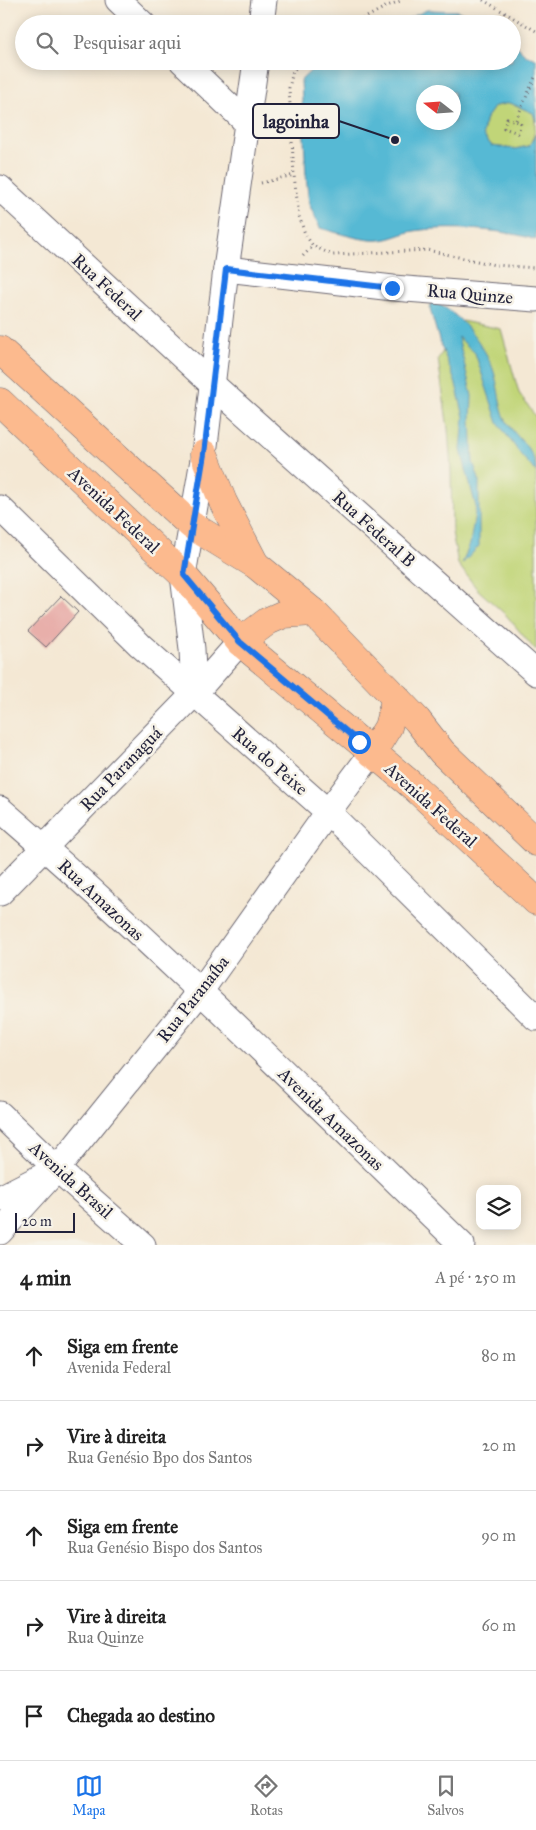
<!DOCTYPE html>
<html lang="pt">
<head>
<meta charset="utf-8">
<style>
	:root { --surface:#fff; --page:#f2f2f2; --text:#222; --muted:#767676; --line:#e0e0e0; --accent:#1a73e8 }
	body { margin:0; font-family:"IM FELL Great Primer",serif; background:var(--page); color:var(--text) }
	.controls { position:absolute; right:15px; bottom:15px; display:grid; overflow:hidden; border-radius:10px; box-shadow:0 2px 12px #0003 }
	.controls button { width:45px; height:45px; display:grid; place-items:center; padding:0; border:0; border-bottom:1px solid var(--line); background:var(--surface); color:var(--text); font:25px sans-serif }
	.compass { position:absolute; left:416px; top:85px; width:45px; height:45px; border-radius:50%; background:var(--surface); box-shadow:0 2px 12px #0003; rotate:287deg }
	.scale { position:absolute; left:15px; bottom:12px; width:60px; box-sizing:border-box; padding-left:5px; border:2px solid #22223b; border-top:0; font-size:14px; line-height:18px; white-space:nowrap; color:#22223b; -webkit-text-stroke:4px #f7f3e8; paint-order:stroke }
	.stop { position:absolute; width:15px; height:15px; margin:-11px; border:4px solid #1a73e8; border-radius:50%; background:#fff }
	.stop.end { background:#1a73e8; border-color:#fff; box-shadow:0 1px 5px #0008 }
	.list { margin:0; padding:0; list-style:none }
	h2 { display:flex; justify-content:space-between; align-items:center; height:65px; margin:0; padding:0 20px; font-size:21px }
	h2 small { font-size:16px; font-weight:400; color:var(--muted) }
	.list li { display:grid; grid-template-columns:32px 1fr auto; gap:15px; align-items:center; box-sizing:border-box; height:90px; padding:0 20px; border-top:1px solid var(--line) }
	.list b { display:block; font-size:19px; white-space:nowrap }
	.list p { margin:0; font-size:16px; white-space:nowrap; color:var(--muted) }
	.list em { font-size:16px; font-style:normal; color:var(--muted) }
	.icon { flex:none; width:28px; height:28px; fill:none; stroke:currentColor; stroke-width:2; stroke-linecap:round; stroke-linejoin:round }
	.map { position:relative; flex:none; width:536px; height:1245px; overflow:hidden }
	.search { position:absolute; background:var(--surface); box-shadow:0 2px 12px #0003; left:15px; right:15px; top:15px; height:55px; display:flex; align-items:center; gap:12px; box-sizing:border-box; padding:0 18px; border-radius:28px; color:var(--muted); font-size:19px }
	.sheet { height:515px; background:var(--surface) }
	nav { display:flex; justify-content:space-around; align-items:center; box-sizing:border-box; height:70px; border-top:1px solid var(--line); background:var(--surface); font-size:14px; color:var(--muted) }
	nav a { display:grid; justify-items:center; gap:2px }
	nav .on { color:var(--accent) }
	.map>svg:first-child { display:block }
	.green { fill:#c1d578; stroke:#727c5a }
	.water { fill:#56b9d4; stroke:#3c6e88; fill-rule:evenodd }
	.building { fill:#e8afaa }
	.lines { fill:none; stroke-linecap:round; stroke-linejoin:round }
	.minor-casing { stroke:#6c6771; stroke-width:27 }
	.major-casing { stroke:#6c6771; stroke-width:29 }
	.path { stroke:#6c6771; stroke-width:3; stroke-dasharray:1 4; stroke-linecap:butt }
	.minor { stroke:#fff; stroke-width:25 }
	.major { stroke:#fcba8e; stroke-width:28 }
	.route { stroke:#1a73e8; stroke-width:6 }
	.labels { text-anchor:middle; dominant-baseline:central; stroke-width:5; stroke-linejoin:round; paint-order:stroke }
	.street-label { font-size:18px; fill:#22223b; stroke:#f7f3e8 }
	.leader { fill:none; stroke:#22223b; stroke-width:2 }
	.callout-dot { fill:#22223b; stroke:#f7f3e8; stroke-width:2 }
	.callout { fill:#f7f3e8; stroke:#22223b; stroke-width:2 }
	.callout-label { font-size:19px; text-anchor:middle; font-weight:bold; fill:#22223b }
</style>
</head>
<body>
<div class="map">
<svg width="536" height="1245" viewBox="0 0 536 1245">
	<rect width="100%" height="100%" fill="#f7f3e8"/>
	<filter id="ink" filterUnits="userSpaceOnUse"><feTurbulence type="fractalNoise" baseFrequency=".02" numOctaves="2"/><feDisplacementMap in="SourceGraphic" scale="10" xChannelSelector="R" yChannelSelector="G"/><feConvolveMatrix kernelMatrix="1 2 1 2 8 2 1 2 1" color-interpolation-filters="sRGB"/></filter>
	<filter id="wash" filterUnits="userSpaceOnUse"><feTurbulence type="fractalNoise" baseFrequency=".0096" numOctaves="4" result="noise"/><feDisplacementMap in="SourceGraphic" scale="20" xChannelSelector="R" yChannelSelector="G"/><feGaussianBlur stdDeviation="1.12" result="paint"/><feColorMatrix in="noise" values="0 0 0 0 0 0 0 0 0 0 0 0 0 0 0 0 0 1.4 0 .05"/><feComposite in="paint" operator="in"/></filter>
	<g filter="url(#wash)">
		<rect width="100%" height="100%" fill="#f4e8d4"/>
		<g class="green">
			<path d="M510 103 534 113C536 128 536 133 529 146L515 149 492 146 483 135 485 120 495 106Z"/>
			<path d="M462 321 501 329 519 393 536 417V651L506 615 477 589 458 564 452 532 451 469 448 429 438 359Z"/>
		</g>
		<g class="water">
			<path d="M427 10 458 11 485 24H396Z"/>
			<path d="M512 41 526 55 536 59V122L533 113 510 103 495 106 485 120 483 135 492 146 515 149 529 146 536 134V240C506 229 445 226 414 231 403 233 392 239 380 240 365 242 335 232 320 228L309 204 306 176 301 80 321 61H512ZM454 92V122H424V92Z"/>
			<path d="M432 302C457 308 487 348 494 372 499 388 499 405 506 420 516 440 536 448 536 472L521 455 498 423 475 353 458 337 472 396 471 420 473 462 479 479V546L462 564 470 544 476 507 461 450 464 417 456 384 439 340 430 309Z"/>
		</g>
		<g id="blocks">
			<path class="building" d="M61 596 78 612 46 647 28 631Z"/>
		</g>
	</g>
	<g filter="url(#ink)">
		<use href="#blocks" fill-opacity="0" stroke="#6c6771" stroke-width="1"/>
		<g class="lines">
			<g class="minor-casing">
				<g id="minor">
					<path d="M118 0 143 24"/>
					<path d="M261 24 264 0"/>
					<path d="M182 61 247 123"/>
					<path d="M0 188 213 385 536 673"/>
					<path d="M226 269 393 288 536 299"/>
					<path d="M0 508 140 645 328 812 536 1018"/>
					<path d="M194 694 192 649 183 575 204 454 226 269 256 61"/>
					<path d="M0 809C160 947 310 1098 462 1245"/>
					<path d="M0 893 194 694 240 642"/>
					<path d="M0 1114 57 1169 143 1245"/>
					<path d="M0 1198 43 1176"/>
					<path d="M0 1232 57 1169 200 992 328 812 372 753"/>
				</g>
			</g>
			<g class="major-casing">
				<g id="major">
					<path d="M0 350 191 525 256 565 313 612 417 720 442 752 536 842"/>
					<path d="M0 402 183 575 240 642 414 787 536 901"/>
					<path d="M204 454 223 502 255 564"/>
					<path d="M240 642 268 621 284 614 313 612"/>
					<path d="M372 753 388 727 396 697"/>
				</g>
			</g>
			<g class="path">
				<path d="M483 0 536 31"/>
				<path d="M354 24 387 6 403 0"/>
				<path d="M302 61 293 71 289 88 294 175 299 216 305 234 313 246 333 255 427 250 495 265 536 268"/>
				<path d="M507 118 521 123 518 133 504 128Z"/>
				<path d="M516 120 536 75"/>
				<path d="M261 183 294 175"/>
				<path d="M303 256 313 246"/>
			</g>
			<use href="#minor" class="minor"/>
			<use href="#major" class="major"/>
		</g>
	</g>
	<g class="lines" filter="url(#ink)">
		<path class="route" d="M359 742 240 642 184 575 204 454 226 269 392 288"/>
	</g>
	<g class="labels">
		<g class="street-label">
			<text transform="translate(107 287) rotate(43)">Rua Federal</text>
			<text transform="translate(470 294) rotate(5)">Rua Quinze</text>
			<text transform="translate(114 510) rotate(43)">Avenida Federal</text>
			<text transform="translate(374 529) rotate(42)">Rua Federal B</text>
			<text transform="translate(270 761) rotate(41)">Rua do Peixe</text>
			<text transform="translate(121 769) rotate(-46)">Rua Paranaguá</text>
			<text transform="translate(431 805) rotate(42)">Avenida Federal</text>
			<text transform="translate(101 900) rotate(43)">Rua Amazonas</text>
			<text transform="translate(193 999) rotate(-52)">Rua Paranaíba</text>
			<text transform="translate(331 1119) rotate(44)">Avenida Amazonas</text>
			<text transform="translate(71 1180) rotate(42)">Avenida Brasil</text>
		</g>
	</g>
	<path class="leader" d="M395 140L339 121"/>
	<circle class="callout-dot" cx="395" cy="140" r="5"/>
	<rect class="callout" x="253" y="104" width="86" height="34" rx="5"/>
	<g class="callout-label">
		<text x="296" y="128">lagoinha</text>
	</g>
</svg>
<div class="controls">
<button><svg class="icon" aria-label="layers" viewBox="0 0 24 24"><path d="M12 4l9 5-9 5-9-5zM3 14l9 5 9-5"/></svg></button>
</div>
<svg class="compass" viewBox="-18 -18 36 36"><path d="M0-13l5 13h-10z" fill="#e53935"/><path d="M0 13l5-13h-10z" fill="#767676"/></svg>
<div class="scale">20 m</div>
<div class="stop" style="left:359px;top:742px"></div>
<div class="stop end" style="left:392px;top:288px"></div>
<div class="search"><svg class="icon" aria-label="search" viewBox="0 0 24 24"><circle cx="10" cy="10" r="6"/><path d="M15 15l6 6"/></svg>Pesquisar aqui</div>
</div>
<section class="sheet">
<h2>4 min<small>A pé · 250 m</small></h2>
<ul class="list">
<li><svg class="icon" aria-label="ahead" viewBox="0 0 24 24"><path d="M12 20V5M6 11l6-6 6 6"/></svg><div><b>Siga em frente</b><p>Avenida Federal</p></div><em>80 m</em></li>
<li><svg class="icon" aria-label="right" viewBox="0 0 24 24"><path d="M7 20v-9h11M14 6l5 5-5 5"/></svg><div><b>Vire à direita</b><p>Rua Genésio Bpo dos Santos</p></div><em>20 m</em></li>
<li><svg class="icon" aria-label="ahead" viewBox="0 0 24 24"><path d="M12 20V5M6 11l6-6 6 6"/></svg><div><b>Siga em frente</b><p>Rua Genésio Bispo dos Santos</p></div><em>90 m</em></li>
<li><svg class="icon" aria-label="right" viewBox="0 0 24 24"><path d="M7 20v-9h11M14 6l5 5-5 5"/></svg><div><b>Vire à direita</b><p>Rua Quinze</p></div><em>60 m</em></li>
<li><svg class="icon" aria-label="arrive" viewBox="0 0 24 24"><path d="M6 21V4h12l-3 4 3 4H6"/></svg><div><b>Chegada ao destino</b></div></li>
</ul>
</section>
<nav>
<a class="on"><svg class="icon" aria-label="map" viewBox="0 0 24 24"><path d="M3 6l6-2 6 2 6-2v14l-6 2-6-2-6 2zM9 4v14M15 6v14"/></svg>Mapa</a>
<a><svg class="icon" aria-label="directions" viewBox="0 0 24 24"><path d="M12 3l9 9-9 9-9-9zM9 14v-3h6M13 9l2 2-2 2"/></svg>Rotas</a>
<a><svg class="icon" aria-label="saved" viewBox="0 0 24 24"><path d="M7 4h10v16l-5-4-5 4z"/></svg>Salvos</a>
</nav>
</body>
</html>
